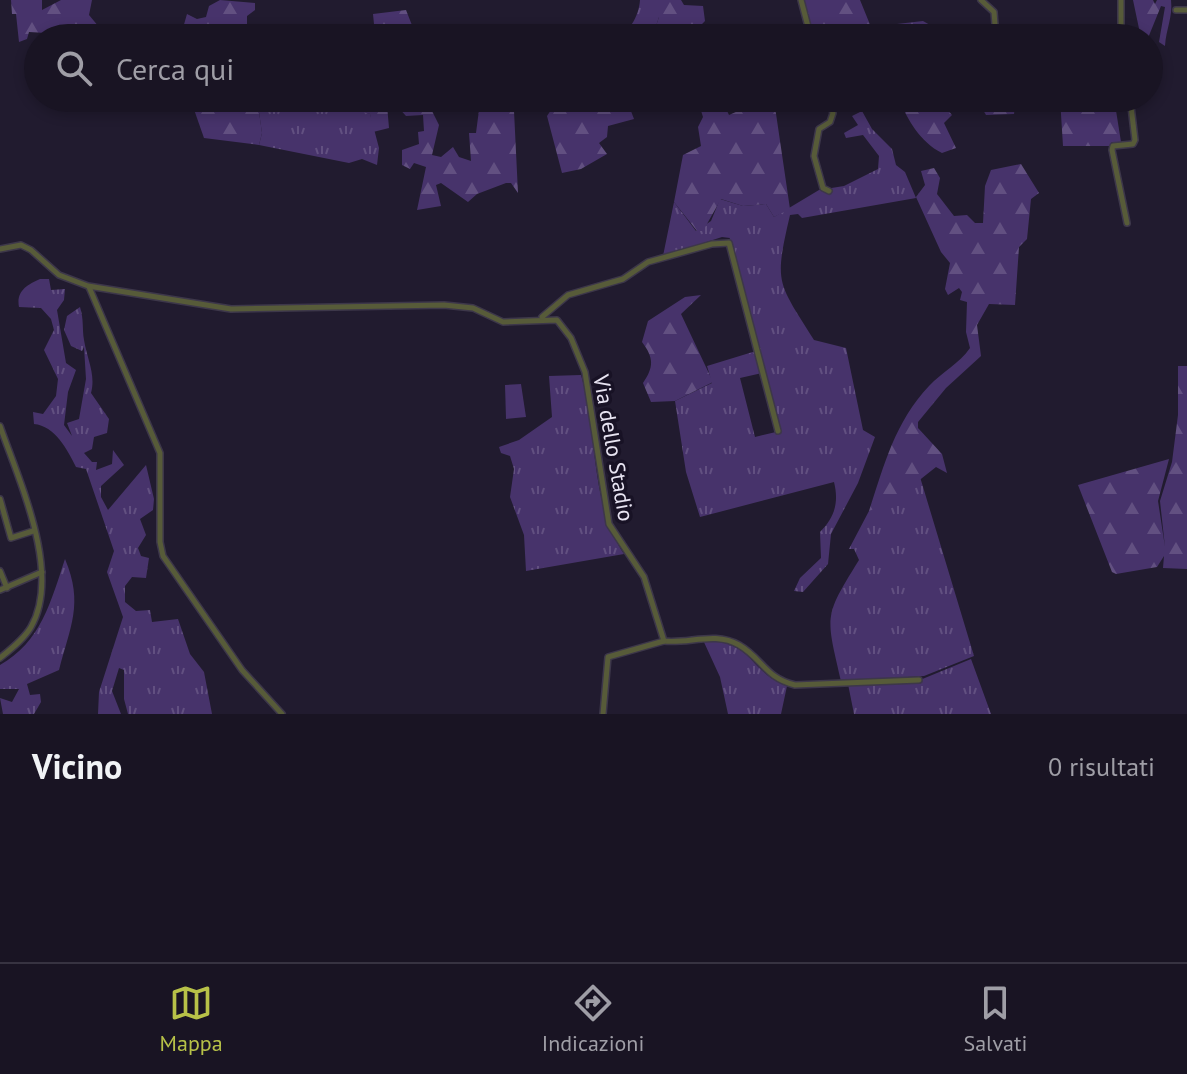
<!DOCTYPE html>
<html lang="it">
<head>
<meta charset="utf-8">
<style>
	:root { --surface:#191423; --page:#221d2b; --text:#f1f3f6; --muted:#9f9ea6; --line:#373341; --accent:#b7c148 }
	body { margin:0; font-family:"PT Sans",sans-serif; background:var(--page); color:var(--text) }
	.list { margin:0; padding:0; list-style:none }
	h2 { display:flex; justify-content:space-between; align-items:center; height:104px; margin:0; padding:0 32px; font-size:34px }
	h2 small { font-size:26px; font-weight:400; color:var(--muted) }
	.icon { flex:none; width:44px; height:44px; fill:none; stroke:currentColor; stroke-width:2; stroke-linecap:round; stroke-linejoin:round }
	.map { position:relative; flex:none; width:1187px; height:714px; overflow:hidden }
	.search { position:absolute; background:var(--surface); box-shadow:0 4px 12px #0003; left:24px; right:24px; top:24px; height:88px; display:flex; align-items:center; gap:20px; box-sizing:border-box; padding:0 28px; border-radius:44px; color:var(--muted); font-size:30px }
	.sheet { height:248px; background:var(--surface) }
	nav { display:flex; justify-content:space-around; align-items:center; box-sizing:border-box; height:112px; border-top:2px solid var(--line); background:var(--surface); font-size:22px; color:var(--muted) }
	nav a { display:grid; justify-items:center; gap:4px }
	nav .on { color:var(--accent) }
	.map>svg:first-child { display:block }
	.grass { fill:url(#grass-tufts); fill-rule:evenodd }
	.forest { fill:url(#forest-firs) }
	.pitch { fill:#47336b }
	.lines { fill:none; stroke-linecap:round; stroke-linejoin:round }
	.street-casing { stroke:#3d374a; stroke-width:8 }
	.street { stroke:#575b39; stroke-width:5 }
	.labels { text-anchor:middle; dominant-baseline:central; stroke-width:7; stroke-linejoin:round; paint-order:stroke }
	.street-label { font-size:22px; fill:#e8e4f2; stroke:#181225 }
</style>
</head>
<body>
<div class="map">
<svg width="1187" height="714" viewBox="0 0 1187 714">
	<defs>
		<pattern id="grass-tufts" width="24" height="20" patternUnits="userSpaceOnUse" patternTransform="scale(2)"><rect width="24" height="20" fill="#47336b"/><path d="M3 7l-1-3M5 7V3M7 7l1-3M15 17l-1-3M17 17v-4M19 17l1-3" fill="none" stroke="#625081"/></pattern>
		<pattern id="forest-firs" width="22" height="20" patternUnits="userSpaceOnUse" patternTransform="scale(2)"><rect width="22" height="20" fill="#47336b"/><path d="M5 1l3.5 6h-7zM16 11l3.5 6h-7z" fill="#625081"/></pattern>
	</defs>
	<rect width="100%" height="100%" fill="#211b2f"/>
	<g class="grass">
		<path d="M640 0H659V17L652 38H612C629 35 639 16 640 0Z"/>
		<path d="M257 98C273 98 286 107 302 105V98H347L351 105 370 114 379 148 377 165 362 159 349 163 259 145 262 133Z"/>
		<path d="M862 111 872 129 892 149 896 165 905 172 916 198 802 218 798 214 790 215C774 284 777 281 814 340L846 348 863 430 875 437 858 483 831 534 828 564 803 592 794 591 800 578 821 558 820 532C835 517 839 502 834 482L700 517 686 472 675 401 712 383 707 366 756 351 727 245 730 238 722 237 663 256 674 202 696 231 711 221 720 199 743 206 766 204 774 217 819 190 844 186 878 169 879 156 863 135 846 138 844 133 858 125 852 116ZM762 373 776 432 755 437 740 378Z"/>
		<path d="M40 279H49L51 290 65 289 64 300 57 310 66 363 76 370 68 392 64 425 72 436 67 423 79 419 86 379 84 347 82 351 71 346 64 330 67 316 80 307C84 320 82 328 84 340 87 359 96 374 91 393L109 419 107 433 94 437 92 449 84 453 92 462H97L96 470 112 464 113 450 124 465 101 486V497L108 510 146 465 154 499 153 510 140 519 146 535 138 548 141 556 149 558 146 578 132 577 125 586V602L136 611 150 610 152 622 178 619 190 654 204 672 212 714H128L124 699V670L119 668 112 691 121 714H98L99 692 123 617 107 572 114 551 86 469 76 467C67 449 55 426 34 424L33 412 43 414 56 396 58 379 44 350 54 330 51 319 41 308 19 307C16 291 27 285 40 279Z"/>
		<path d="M581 375C598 433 590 504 624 554L526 571 524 535 510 497 514 469 510 456 501 453 499 447 519 440 552 417 549 376Z"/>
		<path d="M920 477 974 656 924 676 841 681C826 615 823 618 859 560L854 549H849L869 511Z"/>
		<path d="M65 559C84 604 70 627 59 670L27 684 30 695 40 694 41 702 34 714H3L0 698 12 702 19 689H0V665C41 642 51 601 65 559Z"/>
		<path d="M703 640C756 642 746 670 787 686L781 714H728L720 677Z"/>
		<path d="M971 659 991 714H854L848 684 920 680Z"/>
	</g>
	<g class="forest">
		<path d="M11 0H42V10L61 0H92L89 15 99 27 136 38H49L46 33 29 32 27 39 19 42 16 14H12Z"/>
		<path d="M220 0 255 3V10L247 16V30L270 38H142L181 35 187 14 197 19 206 17 209 6Z"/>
		<path d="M659 0H681L684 5 703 6 705 21 693 33 695 38H652L659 17Z"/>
		<path d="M802 0H860L871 27 923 21 930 25 933 38H902L892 31 895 38H812Z"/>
		<path d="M1133 0H1153L1155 4 1157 0H1171C1173 17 1166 29 1165 46L1159 42 1165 7 1161 6 1148 38H1141Z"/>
		<path d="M406 10 417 38H301L374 24 373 14Z"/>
		<path d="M190 98H257L262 133 259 145 204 138Z"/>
		<path d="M347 98H435L427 101 439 125 432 155 441 157 453 147 459 157 471 161 469 133H476L479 110 475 98H502L514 111 518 193 511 183H506L477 194 468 202 441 183 436 185 441 206 417 210 426 167 414 163 410 169 402 165V150L419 144 418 132 424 131 423 115 406 116 397 106 387 105 389 128 373 132 370 114 355 110Z"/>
		<path d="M559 98H626L634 119 608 126 607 137 599 143 607 154 581 169 562 173 547 116Z"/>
		<path d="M697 98H721L729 115 765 99 774 100 790 209 774 217 766 204 743 206 721 199 703 231H697L674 202 683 155 701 146 698 127 703 117Z"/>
		<path d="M898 98H938L952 115 944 123 956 148 942 153C920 142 908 120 898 98Z"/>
		<path d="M976 98H1016L1014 114 986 115Z"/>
		<path d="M1060 98H1114L1121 142H1112L1109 146H1063Z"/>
		<path d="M1021 164 1039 193 1031 199 1027 239 1019 247 1015 305 989 304 977 325 981 356 946 388 918 422V428L942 454 947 473 936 467 893 501 869 511C884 465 895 422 929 386 942 372 959 364 970 348L966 332 967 302 960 300 962 292 959 288 948 295 945 289 950 263 941 252 916 197 925 185 921 171 934 168 940 178 937 194 954 216 967 215 975 223H983L985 186 991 170Z"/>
		<path d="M701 295 681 314 713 382 675 401 651 402 643 383C654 367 654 358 642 342L648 321 685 297Z"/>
		<path d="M1178 366H1187V569L1163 568 1164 556 1157 567 1116 574 1112 572 1078 485 1169 459 1158 501 1165 547 1160 501 1172 462 1178 415Z"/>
	</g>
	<path class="pitch" d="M521 384 526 417 506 419 505 385Z"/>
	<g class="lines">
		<g class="street-casing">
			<g id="street">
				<path d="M801 0 811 38"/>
				<path d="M981 0 994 12 996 38"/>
				<path d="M1176 10H1187"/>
				<path d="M1121 38V0"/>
				<path d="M828 98 833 113 830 122 819 129 814 156 823 188 829 191"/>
				<path d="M1127 223 1112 150 1113 146 1133 144 1135 140 1130 98"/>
				<path d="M0 249 21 245 31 250 59 275 88 286 231 309 444 305 473 308 503 322 557 320 571 338 585 372 609 524 644 577 664 641C689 644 715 631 739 645 762 658 765 678 795 685L919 680"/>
				<path d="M89 287 160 453V542L163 556 242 670 282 714"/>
				<path d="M542 317 568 295 623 279 648 262 712 244 729 243 778 431"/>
				<path d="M0 426C19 481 62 573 31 627 24 639 11 649 0 658"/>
				<path d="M0 499 11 538 33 531"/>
				<path d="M0 571 7 588"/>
				<path d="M0 590 42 572"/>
				<path d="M603 714 608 657 664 641"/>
			</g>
		</g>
		<use href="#street" class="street"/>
	</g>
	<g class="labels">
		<g class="street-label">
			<text transform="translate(614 448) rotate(80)">Via dello Stadio</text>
		</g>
	</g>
</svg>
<div class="search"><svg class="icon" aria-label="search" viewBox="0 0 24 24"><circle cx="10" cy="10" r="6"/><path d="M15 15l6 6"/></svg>Cerca qui</div>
</div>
<section class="sheet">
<h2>Vicino<small>0 risultati</small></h2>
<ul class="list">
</ul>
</section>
<nav>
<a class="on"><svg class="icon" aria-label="map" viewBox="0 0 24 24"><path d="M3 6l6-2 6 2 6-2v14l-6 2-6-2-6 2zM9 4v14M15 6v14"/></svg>Mappa</a>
<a><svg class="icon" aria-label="directions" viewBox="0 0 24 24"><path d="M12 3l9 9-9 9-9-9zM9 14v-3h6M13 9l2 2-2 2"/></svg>Indicazioni</a>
<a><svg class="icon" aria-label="saved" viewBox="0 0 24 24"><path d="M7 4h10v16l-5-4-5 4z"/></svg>Salvati</a>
</nav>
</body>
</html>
